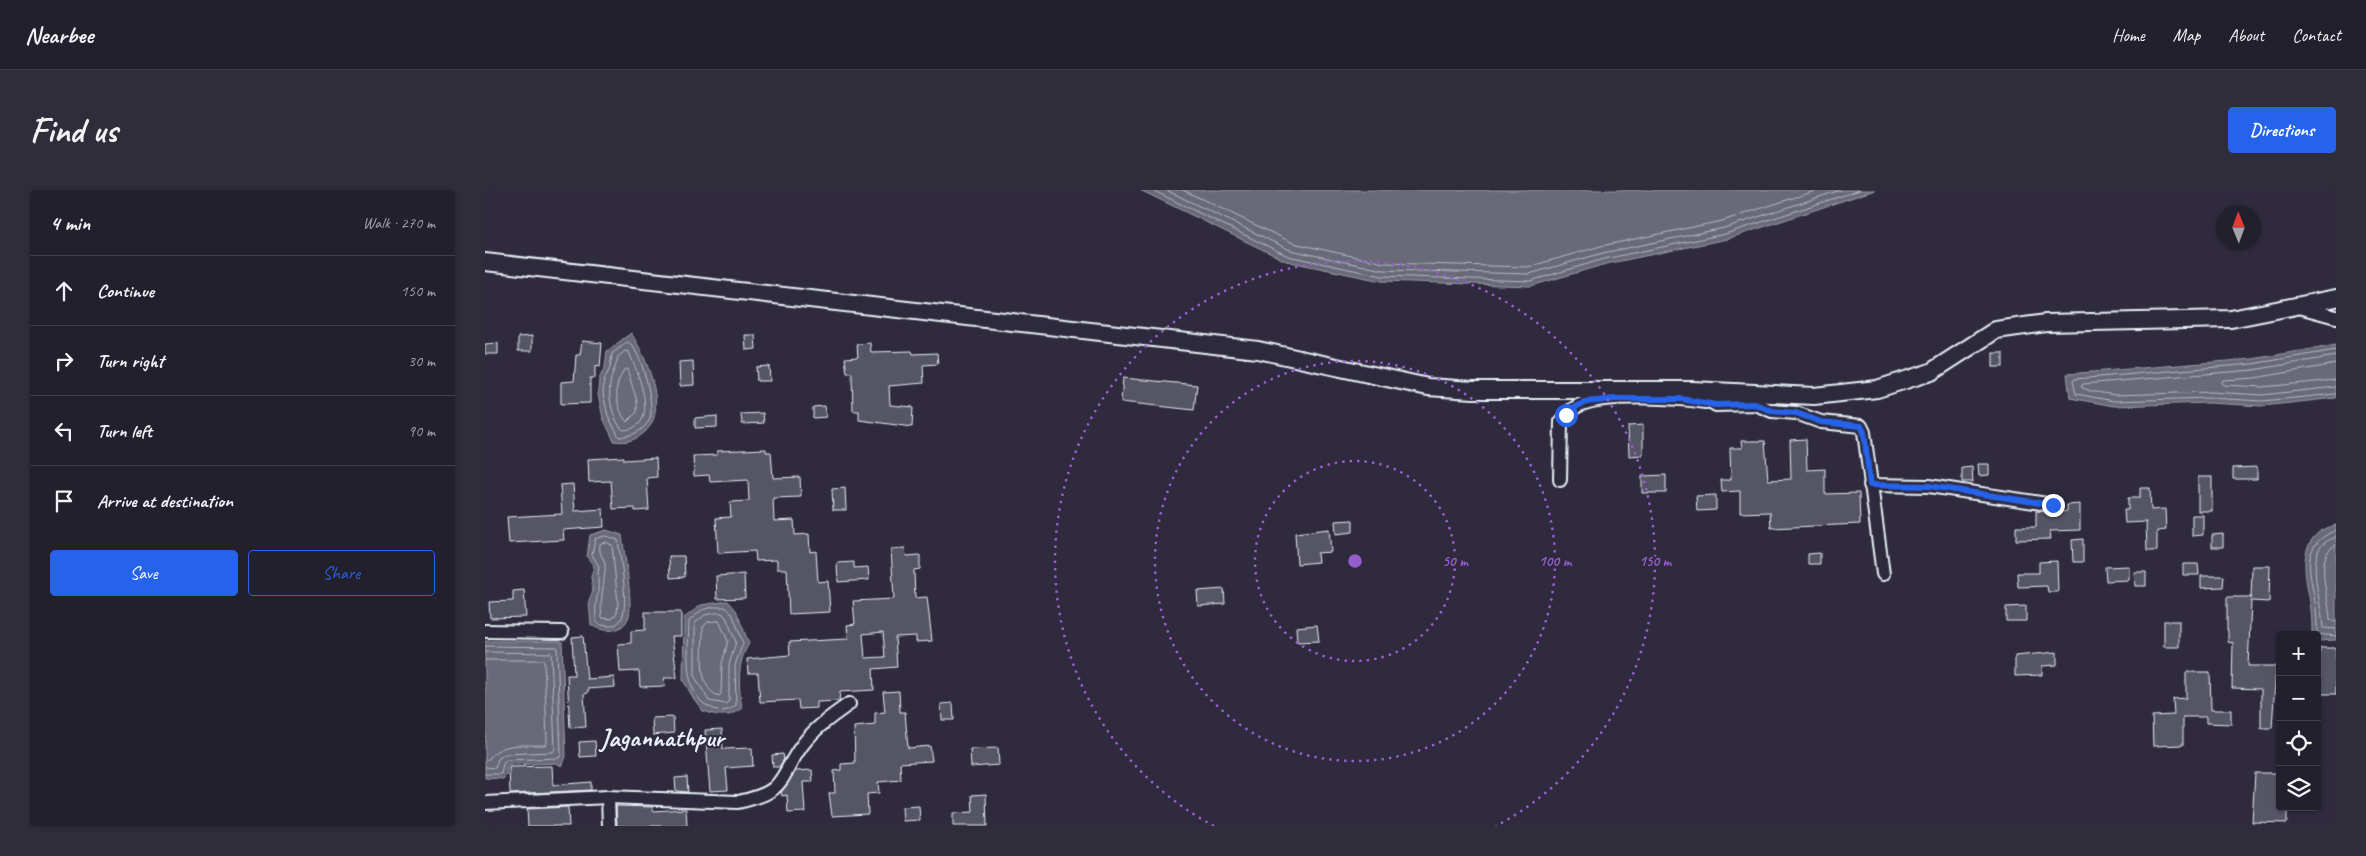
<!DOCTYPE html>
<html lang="en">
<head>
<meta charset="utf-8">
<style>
	:root { --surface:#23202e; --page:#2f2d3a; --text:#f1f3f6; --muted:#a3a3aa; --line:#403e4a; --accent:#2563eb }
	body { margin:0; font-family:Caveat,sans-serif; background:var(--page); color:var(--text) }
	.controls { position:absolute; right:15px; bottom:15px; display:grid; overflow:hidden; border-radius:5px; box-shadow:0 1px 4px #0004 }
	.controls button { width:45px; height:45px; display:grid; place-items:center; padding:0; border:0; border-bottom:1px solid var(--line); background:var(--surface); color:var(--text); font:25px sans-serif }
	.compass { position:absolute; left:1731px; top:15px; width:45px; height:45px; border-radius:50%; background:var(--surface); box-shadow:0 1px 4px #0004; rotate:359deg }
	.stop { position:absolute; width:15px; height:15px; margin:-11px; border:4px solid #2563eb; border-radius:50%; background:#fff }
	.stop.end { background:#2563eb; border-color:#fff; box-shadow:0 1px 5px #0008 }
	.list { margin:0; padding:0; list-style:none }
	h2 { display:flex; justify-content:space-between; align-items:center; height:65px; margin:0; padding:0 20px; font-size:21px }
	h2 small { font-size:16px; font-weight:400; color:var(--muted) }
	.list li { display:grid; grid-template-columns:32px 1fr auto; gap:15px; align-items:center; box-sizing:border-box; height:70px; padding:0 20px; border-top:1px solid var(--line) }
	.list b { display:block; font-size:19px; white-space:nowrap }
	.list em { font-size:16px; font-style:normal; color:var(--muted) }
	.actions { display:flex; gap:10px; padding:15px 20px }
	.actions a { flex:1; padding:11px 0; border:1px solid var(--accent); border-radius:5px; text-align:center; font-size:18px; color:var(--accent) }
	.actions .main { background:var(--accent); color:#fff }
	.icon { flex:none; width:28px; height:28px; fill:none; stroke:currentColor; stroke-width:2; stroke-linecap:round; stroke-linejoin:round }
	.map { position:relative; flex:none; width:1851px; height:636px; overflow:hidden; border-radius:5px }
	header { display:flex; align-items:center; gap:30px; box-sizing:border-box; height:70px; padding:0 25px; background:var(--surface); border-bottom:1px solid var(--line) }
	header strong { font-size:24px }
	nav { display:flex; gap:28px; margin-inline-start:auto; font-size:18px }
	.intro { display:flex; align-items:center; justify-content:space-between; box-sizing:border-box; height:120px; padding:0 30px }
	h1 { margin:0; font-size:35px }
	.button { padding:12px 22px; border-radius:5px; background:var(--accent); color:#fff; font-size:18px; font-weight:700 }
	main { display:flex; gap:30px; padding:0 30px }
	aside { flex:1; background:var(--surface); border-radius:5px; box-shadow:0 1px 4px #0004 }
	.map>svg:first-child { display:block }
	.water { fill:#696978; stroke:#9c9fab }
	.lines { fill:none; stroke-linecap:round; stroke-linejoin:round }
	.shore { stroke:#b5bbc5; stroke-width:1 }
	.building { fill:#575565; stroke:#e8f1f8; fill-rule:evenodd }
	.minor-casing { stroke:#e8f1f8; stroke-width:16 }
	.tertiary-casing { stroke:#e8f1f8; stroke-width:20 }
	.minor { stroke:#2f2a3d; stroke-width:12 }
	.tertiary { stroke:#2f2a3d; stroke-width:16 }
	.route { stroke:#2563eb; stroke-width:6 }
	.ring { fill:none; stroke:#965dcd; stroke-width:2.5; stroke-dasharray:2.5 5 }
	.labels { text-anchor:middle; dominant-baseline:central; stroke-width:4; stroke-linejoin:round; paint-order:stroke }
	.district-label { font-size:26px; font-weight:bold; fill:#e8f1f8; stroke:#2f2a3d }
	.centre { fill:#965dcd; stroke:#2f2a3d; stroke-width:2.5 }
	.ring-label { font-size:15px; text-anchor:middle; font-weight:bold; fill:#965dcd; stroke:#2f2a3d; stroke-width:4; stroke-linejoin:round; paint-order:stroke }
</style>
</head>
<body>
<header>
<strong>Nearbee</strong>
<nav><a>Home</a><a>Map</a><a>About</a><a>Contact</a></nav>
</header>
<div class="intro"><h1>Find us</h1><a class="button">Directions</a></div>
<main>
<aside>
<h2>4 min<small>Walk · 270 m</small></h2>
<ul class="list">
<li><svg class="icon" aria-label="ahead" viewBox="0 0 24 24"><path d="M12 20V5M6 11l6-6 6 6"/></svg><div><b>Continue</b></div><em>150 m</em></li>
<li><svg class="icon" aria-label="right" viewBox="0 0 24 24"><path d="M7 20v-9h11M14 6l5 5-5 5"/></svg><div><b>Turn right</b></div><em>30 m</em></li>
<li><svg class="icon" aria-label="left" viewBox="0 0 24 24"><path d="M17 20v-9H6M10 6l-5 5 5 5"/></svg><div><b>Turn left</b></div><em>90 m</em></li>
<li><svg class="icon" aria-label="arrive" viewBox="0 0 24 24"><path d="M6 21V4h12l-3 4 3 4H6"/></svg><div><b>Arrive at destination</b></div></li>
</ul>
<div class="actions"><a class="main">Save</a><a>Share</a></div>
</aside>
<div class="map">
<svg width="1851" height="636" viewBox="0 0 1851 636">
	<rect width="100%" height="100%" fill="#2f2a3d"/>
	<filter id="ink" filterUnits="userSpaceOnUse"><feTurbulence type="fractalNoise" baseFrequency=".02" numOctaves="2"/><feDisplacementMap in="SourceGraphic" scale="10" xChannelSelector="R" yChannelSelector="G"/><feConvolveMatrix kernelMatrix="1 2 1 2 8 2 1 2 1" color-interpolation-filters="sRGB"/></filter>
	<g filter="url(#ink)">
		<g class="water">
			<path d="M655 0H1390L1242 49 1121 74 1046 96 896 91 801 71Z"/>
			<path d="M146 143C161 166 184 219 161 241 152 250 142 253 129 251L118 228 113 204 114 189 120 177 122 161Z"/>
			<path d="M1851 155V208L1777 216 1724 213 1629 216 1585 208 1582 184 1767 169Z"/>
			<path d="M1851 335V450L1832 451V445H1827C1827 437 1827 429 1826 421 1824 396 1810 363 1833 343 1837 339 1845 337 1851 335Z"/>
			<path d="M121 340 137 345C139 362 148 410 144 426 138 444 119 443 106 435L104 411 108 400 106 387 109 376 102 367 105 345Z"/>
			<path d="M243 411 251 420 264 454C251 473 254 498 257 519L244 525H232L218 521 209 509 198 490 199 428 216 415Z"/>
			<path d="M0 451H77L81 567 76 576 72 573 22 575V585L18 589 0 588Z"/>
		</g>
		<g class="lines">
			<g class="shore">
				<path d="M667 0 803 66 897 86 1045 91 1119 69 1240 44 1375 0"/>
				<path d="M681 0 805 60 898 80 1044 84 1118 63 1239 38 1356 0"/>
				<path d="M698 0 808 53 899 73 1043 77 1116 56 1237 31 1333 0"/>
				<path d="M143 152C155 156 172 219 164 231 157 242 146 246 134 247L123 226 118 204 119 190 125 178 127 164Z"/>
				<path d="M1851 160 1767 174 1590 189 1588 191 1591 204 1629 211 1725 208 1777 211 1851 204"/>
				<path d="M141 161 144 162C152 182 178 238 138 240 128 231 123 208 125 194 126 186 131 177 133 167Z"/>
				<path d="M1851 166 1768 180 1598 194 1596 197 1605 201 1630 205 1725 202 1777 205 1851 197"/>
				<path d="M1851 174 1770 188 1738 190 1736 193 1738 195 1777 197 1851 190"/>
				<path d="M142 179 152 211V222L142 232C135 225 130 206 132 196 133 190 137 185 139 180Z"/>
				<path d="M1851 340C1810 357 1828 387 1831 420 1832 428 1832 436 1832 444L1851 446"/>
				<path d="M121 346 133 350C135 366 143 410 138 424 137 431 131 436 124 436 118 435 115 436 111 431 110 417 111 414 113 401 114 393 112 386 114 376L107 365 110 349Z"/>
				<path d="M1851 347C1843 350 1836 353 1833 362 1825 381 1837 416 1838 438L1851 439"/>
				<path d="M121 352 127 355 133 413 132 423 127 429 117 428C114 411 120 394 120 376 120 366 113 367 115 354Z"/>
				<path d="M1851 355C1827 365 1845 410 1845 430L1851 432"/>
				<path d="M229 417H240L247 423 258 453 250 475 251 515C245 521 237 522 229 519 195 508 204 458 204 431L217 420Z"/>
				<path d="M230 423H237L241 427 251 452 244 475V511L241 514 224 511 210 487V433L220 425Z"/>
				<path d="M234 431 243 451 237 474 236 504 234 506C210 499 219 455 218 437L223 432Z"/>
				<path d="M0 456 72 457 76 565 74 568 22 570 18 574 16 584H0"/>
				<path d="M0 462 66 463 70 559 68 562 20 564 13 569 10 578 0 577"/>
				<path d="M0 470H59L62 552 60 555C41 556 15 551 4 569L0 570"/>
			</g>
		</g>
		<g class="building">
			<path d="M260 145H270L271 159 261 160Z"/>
			<path d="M47 146V161H33V147Z"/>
			<path d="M97 151 117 153 115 177 110 176V188H105V213L76 214V192L89 191 91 165H95Z"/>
			<path d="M13 153V164H0V154Z"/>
			<path d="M385 153 386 162 427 161 428 164 452 163 453 174 438 175 439 193 404 196 405 215 428 217 427 237 374 230V221H368L367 183H362L360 168 373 167 372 154Z"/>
			<rect x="1508" y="163" width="10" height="14"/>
			<path d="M208 171 209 195 195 196 194 172Z"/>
			<path d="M284 176 285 191H272L271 177Z"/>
			<path d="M638 188 712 195 709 220 636 212Z"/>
			<path d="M340 216 341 227 328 228V217Z"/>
			<path d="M278 223 279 233 257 234 256 224Z"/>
			<path d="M232 226V237L210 238V228Z"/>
			<path d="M1158 235V265L1144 266 1143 236Z"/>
			<path d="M1321 249 1322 280 1340 279V304L1374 303 1375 334 1286 338 1285 322 1255 323V301L1237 302 1236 290H1246L1245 258H1257L1256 251H1280L1283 290 1306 289 1305 250Z"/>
			<path d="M281 259V262H286L288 288 315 287 316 307 288 308 289 331 309 330 310 345 324 344 325 362 331 361 333 392 343 391 345 422 304 424 302 379H292V370L271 371 270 361 233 363 231 328 246 327 245 312 264 311 263 290 225 292 224 285 209 286 208 266 232 265V261Z"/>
			<path d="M139 267V270L171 268 172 287 162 288 164 320 150 321V318L128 319 126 291 104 292 103 269Z"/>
			<path d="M1493 274H1504V285L1494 286Z"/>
			<path d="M1487 277 1488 292H1477V278Z"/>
			<path d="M1772 277V289H1748V278Z"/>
			<path d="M1181 285V303H1157V286Z"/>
			<rect x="1713" y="287" width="14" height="34"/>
			<path d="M88 294 90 321 118 319 119 337 78 340 79 350 24 353 22 327 77 324 75 295Z"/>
			<path d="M360 298 361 320H348L347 299Z"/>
			<path d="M1655 298H1665L1666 320 1680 319 1681 340 1672 341V361H1662L1661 332 1640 333 1639 320H1643V308H1655Z"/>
			<path d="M1231 305V320L1212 321 1211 306Z"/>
			<path d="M1595 314V340L1565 341 1566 349 1531 350V337H1551V321L1571 323 1582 321V315Z"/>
			<path d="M1707 325H1718V345L1707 346Z"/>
			<path d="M868 330V342L851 344 850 331Z"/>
			<path d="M844 339 846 362 832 363 833 372 812 374 810 343Z"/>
			<path d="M1738 344V357H1727V345Z"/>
			<path d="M1598 349V372H1588L1587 350Z"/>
			<path d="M420 358 421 366 435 365V379L429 380 430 408 442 407 447 451 431 452V446L410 447 412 477 388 479 389 500 355 502 354 511 332 512V518L314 519 313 510 275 512 273 483H263L262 469 305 465 304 452 363 449 362 435 370 434 368 411 409 409 406 359ZM398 442 400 467 380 468 378 444Z"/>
			<path d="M1335 363V374H1323V364Z"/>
			<path d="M184 366H199L200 387 185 388Z"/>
			<path d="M1572 371 1573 402H1563L1562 396 1533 397 1532 383H1554V372Z"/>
			<path d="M369 372V378L383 377 384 390 353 392 352 373Z"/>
			<path d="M1698 374H1713L1714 385H1698Z"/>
			<path d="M1644 376V390L1621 391 1620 377Z"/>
			<path d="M1767 376H1785L1784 412 1766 411 1763 476H1791L1787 538H1776V499L1747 498 1748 453 1743 452V440H1742V407H1766V409Z"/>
			<path d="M1649 382H1661V396H1650Z"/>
			<path d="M259 384 260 408 232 409 231 386Z"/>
			<path d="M1716 386H1739L1738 397 1716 398Z"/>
			<path d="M739 399 740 414 713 416 712 401Z"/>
			<path d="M39 400 41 427 5 428 4 412 28 411V401Z"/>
			<path d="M1541 416V431H1521V417Z"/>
			<path d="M160 422H196V446H187L192 488H179L180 496 155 497 154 481 135 482 133 454 146 453V441L160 440Z"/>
			<rect x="1679" y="431" width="15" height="26"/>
			<path d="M832 435 834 451 812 452 811 437Z"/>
			<path d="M98 446 102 489 129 487 130 497 103 499V503L99 504 101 537 85 538 82 485H89L87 447Z"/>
			<rect x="1835" y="458" width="16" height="46"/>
			<path d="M1572 462V475L1557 476V485L1530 486V466Z"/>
			<path d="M1701 482H1725L1726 520H1746V534L1721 533V527H1698V555L1668 556 1667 526 1689 525 1688 509 1701 508Z"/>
			<path d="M414 501 415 522H420L423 558 445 556 447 571 415 573 416 590 393 592 394 603 382 604 383 624 347 626 344 603H350L349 581 356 580V574L370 573 369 537 390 535V523L400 522 398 502Z"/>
			<path d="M468 513 469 530H457L456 514Z"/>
			<path d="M188 527 189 543 168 545 167 528Z"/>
			<path d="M237 539 238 559 267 558 268 576 241 578 243 600 225 601 220 540Z"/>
			<path d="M110 551 111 566 95 567 94 552Z"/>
			<path d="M513 558 514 575 486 577 485 559Z"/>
			<path d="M298 564 299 569 294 577H288L287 565Z"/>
			<path d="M67 576 68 595 106 592V600L25 604 24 577Z"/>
			<path d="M327 580 328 592H318L320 622 303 623 302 605 297 606 296 602 311 581Z"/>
			<path d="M1770 583H1795V617H1802V633L1767 632Z"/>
			<path d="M202 587 203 602 191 601 190 588Z"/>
			<path d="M501 604 502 636H468V623L488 622 487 605Z"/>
			<path d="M131 616 168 617V621L201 619 202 636H132Z"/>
			<path d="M434 616 435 630 418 631 417 617Z"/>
			<path d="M83 617 84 636H43L42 619Z"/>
		</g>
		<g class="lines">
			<g class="minor-casing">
				<g id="minor">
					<path d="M1814 117 1851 127"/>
					<path d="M1207 200 1231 215 1270 214 1287 221 1311 223 1336 232 1376 236 1379 242 1398 384"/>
					<path d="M1075 290 1076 232C1082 223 1089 216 1100 213 1127 204 1192 208 1221 212"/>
					<path d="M1385 295 1444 296 1569 315"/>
					<path d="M0 441 77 442"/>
					<path d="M123 607 124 636"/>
					<path d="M0 613 123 607 253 612C304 601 292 589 318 554 331 537 347 526 364 514"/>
				</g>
			</g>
			<g class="tertiary-casing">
				<path id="tertiary" d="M0 72 773 160 943 197 988 200H1207L1329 206 1392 199 1446 182 1511 140 1561 133 1746 129 1851 108"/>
			</g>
			<use href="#minor" class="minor"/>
			<use href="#tertiary" class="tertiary"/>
		</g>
	</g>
	<g class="lines" filter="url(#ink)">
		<path class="route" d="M1081 225 1090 217 1101 212 1130 209H1196L1231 215 1270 214 1287 221 1311 223 1336 232 1376 236 1379 242 1385 295 1444 296 1568 315"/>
	</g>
	<g class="ring">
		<circle cx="870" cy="371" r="100"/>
		<circle cx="870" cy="371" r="200"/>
		<path d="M729 636A300 300 0 1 1 1011 636"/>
	</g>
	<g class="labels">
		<g class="district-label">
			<text x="177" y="547">Jagannathpur</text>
		</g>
	</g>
	<circle cx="870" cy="371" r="8" class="centre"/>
	<g class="ring-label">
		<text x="970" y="376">50 m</text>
		<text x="1070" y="376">100 m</text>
		<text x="1170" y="376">150 m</text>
	</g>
</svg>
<div class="controls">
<button>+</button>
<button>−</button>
<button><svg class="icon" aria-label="locate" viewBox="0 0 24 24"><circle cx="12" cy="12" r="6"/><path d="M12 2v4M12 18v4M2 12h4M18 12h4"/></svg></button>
<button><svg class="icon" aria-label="layers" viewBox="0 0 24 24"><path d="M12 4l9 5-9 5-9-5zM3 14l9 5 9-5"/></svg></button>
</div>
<svg class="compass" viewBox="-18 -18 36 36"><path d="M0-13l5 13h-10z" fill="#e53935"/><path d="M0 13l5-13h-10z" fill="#a3a3aa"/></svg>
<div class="stop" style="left:1081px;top:225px"></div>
<div class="stop end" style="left:1568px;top:315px"></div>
</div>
</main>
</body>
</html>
